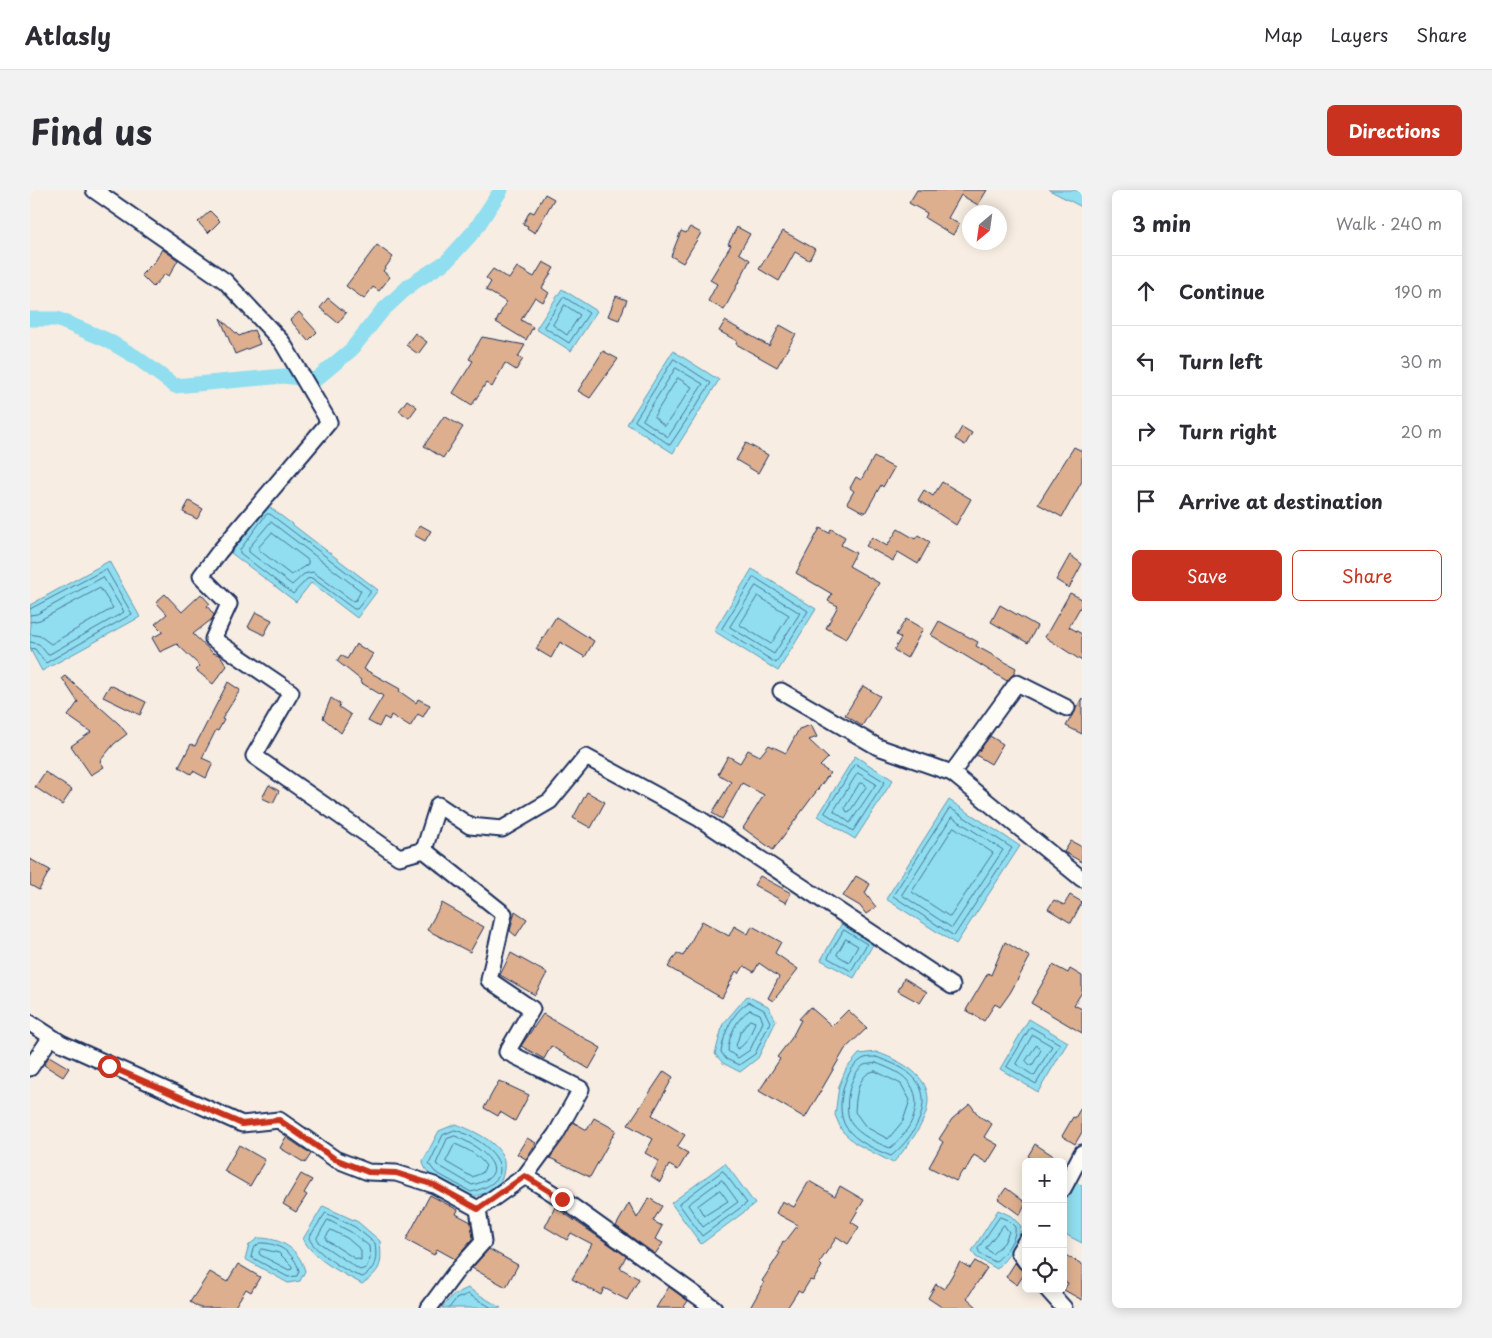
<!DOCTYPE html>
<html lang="en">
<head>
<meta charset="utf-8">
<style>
	:root { --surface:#fff; --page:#f2f2f3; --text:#2b2b33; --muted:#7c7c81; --line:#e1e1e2; --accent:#c8321e }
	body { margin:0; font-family:"Playpen Sans",sans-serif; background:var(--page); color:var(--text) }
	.controls { position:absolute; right:15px; bottom:15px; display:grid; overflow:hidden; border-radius:8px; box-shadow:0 2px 12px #0003 }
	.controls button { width:45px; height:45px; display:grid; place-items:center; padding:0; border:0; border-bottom:1px solid var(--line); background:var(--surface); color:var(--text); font:25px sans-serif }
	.compass { position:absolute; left:932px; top:15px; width:45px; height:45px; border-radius:50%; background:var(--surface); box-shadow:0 2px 12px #0003; rotate:209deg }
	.stop { position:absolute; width:15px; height:15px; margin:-11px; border:4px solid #c8321e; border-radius:50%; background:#fff }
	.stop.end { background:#c8321e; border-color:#fff; box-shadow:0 1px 5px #0008 }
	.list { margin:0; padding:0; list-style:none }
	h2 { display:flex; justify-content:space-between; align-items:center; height:65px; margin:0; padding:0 20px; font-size:21px }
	h2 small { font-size:16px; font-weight:400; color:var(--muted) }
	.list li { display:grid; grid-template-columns:32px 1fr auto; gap:15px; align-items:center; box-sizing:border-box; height:70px; padding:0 20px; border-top:1px solid var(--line) }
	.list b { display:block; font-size:19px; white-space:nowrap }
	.list em { font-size:16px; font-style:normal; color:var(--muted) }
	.actions { display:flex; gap:10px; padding:15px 20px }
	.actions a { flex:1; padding:11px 0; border:1px solid var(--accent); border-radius:8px; text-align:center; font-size:18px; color:var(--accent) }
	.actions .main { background:var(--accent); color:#fff }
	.icon { flex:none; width:28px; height:28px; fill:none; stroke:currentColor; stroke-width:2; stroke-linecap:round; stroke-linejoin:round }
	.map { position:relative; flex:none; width:1052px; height:1118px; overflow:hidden; border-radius:8px }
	header { display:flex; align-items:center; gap:30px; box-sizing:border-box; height:70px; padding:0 25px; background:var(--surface); border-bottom:1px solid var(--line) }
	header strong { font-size:24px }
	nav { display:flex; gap:28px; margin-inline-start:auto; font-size:18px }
	.intro { display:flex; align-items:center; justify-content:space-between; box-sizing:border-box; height:120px; padding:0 30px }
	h1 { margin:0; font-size:35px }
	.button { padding:12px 22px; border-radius:8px; background:var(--accent); color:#fff; font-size:18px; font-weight:700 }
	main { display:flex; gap:30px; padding:0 30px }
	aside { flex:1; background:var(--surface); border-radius:8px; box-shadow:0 2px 12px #0003 }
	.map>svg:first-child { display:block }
	.water { fill:#90deef; stroke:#6198b5 }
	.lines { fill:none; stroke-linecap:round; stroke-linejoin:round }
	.shore { stroke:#4a7598; stroke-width:1 }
	.canal { stroke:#90deef; stroke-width:15 }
	.building { fill:#ddaf8e; stroke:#1b2f5e }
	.minor-casing { stroke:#1b2f5e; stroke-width:19 }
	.minor { stroke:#fdfcf7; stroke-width:15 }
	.route { stroke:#c8321e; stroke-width:6 }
</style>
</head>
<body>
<header>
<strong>Atlasly</strong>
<nav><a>Map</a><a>Layers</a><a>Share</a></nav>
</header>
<div class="intro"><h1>Find us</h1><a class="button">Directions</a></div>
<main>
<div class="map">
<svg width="1052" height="1118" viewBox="0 0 1052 1118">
	<rect width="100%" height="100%" fill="#f7ede2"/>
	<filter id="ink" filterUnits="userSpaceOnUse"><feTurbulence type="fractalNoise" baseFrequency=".02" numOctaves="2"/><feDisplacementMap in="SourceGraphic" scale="10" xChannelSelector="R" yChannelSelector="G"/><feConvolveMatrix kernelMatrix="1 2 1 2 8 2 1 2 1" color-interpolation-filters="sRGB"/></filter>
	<g filter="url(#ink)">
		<g class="water">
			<path d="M1019 0H1052V17Z"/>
			<path d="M532 99 567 121 541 161 506 139Z"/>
			<path d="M643 161 689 190 643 263 597 234Z"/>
			<path d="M237 315 348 400 327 428 281 393 266 412 201 363Z"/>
			<path d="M79 371 110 427 12 481 0 459V415Z"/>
			<path d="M722 379 786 419 748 481 684 441Z"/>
			<path d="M825 566 863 590 825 649 788 626Z"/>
			<path d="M919 610 990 656 926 754 856 709Z"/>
			<path d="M812 733 845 751 824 788 791 770Z"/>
			<path d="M717 806 738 816 746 831 728 868 710 882 693 873 685 864 693 834Z"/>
			<path d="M999 829 1038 852 1008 902 970 879Z"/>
			<path d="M846 862C919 888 906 924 863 973L825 953 812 941 805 925 809 896 816 879 829 864Z"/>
			<path d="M426 934C444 941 478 955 474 979 473 987 471 993 464 999 458 1003 448 1005 442 1007 427 1000 394 989 393 971L409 941Z"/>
			<path d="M695 973 725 1014 671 1054 641 1013Z"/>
			<path d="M1042 990 1052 996V1053L1033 1043V1006Z"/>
			<path d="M293 1016 328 1032 350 1051C352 1074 352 1080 332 1094 311 1082 285 1071 273 1049Z"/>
			<path d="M968 1020 981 1026 991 1036C990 1054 978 1066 967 1079L946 1067 942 1061Z"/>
			<path d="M228 1048C251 1048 269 1059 275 1081L270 1091 258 1093 215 1069 219 1055Z"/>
			<path d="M438 1098 471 1118H412L423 1105Z"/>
		</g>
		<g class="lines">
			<g class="shore">
				<path d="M534 107 559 123 539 153 514 137Z"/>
				<path d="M535 115 550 125 537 145 523 135Z"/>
				<path d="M644 169 681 193 640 255 605 231Z"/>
				<path d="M646 178 673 194 638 247 613 230Z"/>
				<path d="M648 188 662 197 635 236 624 227Z"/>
				<path d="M237 324H240L340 400V403L327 419H324L282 388 277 389 263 404 210 363V360Z"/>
				<path d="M241 332 331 401 326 410 323 411 283 382 274 384 262 395 219 362V358Z"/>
				<path d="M242 343 278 370V374L261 385 229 360V357Z"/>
				<path d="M724 387 778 421 746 473 692 439Z"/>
				<path d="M726 396 770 423 744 464 700 437Z"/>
				<path d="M728 406 759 425 741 454 710 435Z"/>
				<path d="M0 419 76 379 102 424 16 473 5 459 0 458"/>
				<path d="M0 425 7 424 73 387 94 422 18 465 9 454 0 452"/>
				<path d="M0 432 10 430 70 398 83 418 21 454 10 446 0 444"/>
				<path d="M826 574 855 592 823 641 795 623Z"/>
				<path d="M828 583 846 594 820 633 804 621Z"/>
				<path d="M830 593 835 594 836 597 820 621 817 622 815 618Z"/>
				<path d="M920 618 982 658 924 746 863 706Z"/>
				<path d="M922 627 973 660 922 738 872 705Z"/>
				<path d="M924 637 963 663 920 727 882 702Z"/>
				<path d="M814 740 837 754 821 781 798 768Z"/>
				<path d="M816 749 828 756 819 772 807 765Z"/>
				<path d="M719 812 734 820 740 832 725 864 709 875 696 869 691 862C694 843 702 822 719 812Z"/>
				<path d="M720 820 730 824 733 832 720 860 708 868 698 861C698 847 707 827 720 820Z"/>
				<path d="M720 830 725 832C722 841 717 855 707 859L706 856 710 843Z"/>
				<path d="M1001 837 1030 854 1006 894 977 877Z"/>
				<path d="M1003 845 1022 856 1004 886 986 874Z"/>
				<path d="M1007 855 1011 860 1003 874 1000 875 996 871Z"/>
				<path d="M846 867C857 871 871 876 880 884 909 908 884 948 861 966 846 960 825 951 816 937 805 920 813 881 831 870 834 867 842 867 846 867Z"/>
				<path d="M846 873C856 877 870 882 877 890 897 913 880 942 860 958 847 953 829 945 821 933 813 919 819 884 834 875 837 874 843 874 846 873Z"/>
				<path d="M845 881 871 894 880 910 873 931 858 949 836 937 825 922C826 908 827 883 845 881Z"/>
				<path d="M425 940C459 950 498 988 441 1002L405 982 399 974 413 945Z"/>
				<path d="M425 946C448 955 489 984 442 995L406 974 417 949Z"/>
				<path d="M425 954C437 959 449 965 456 976L452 983 442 987 416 972Z"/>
				<path d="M693 981 717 1013 672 1046 649 1014Z"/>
				<path d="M692 990 708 1012 673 1037 658 1015Z"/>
				<path d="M690 1000 698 1011 674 1026 668 1016Z"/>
				<path d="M296 1023 325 1037 345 1053C347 1069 346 1078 333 1087 320 1085 283 1061 279 1048Z"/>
				<path d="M970 1027 978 1030 985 1037C987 1049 974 1065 965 1072L950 1064 948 1059Z"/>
				<path d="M298 1030 321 1042 339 1056 340 1069 336 1078 330 1080 288 1052 287 1048Z"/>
				<path d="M974 1035 979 1042 974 1053 962 1064 956 1058Z"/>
				<path d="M301 1040 317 1048 331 1060V1070L324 1068 296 1050V1047Z"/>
				<path d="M230 1053C247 1052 265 1063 269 1081L267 1086 258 1087 221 1067 223 1059Z"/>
				<path d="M232 1059 249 1063 262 1076V1079L259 1080 230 1065 229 1062Z"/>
				<path d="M419 1118 426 1109 438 1104 462 1118"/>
			</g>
			<path class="canal" d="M0 129H27L77 150 106 167 145 196 254 186 285 190 321 160 352 121 380 95 417 71 445 40 471 0"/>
		</g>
		<g class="building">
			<path d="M887 0H957L948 15 931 5 918 28 929 34 923 45 895 28 897 23 879 13Z"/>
			<path d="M515 4 524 9 505 43 497 38 498 36 493 34 500 21 504 23Z"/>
			<path d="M180 21 190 31 178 43 168 32Z"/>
			<path d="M660 37 671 43 653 73 641 66 651 41 656 43Z"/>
			<path d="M707 37 720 44 709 63 720 70 694 120 678 111 687 94 680 90 701 55 698 54Z"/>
			<path d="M753 41 785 59 779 70 765 62 749 91 729 79Z"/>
			<path d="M347 55 363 67 353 81 360 87 349 101 343 97 334 109 316 96Z"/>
			<path d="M132 59 148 70 139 86 135 84 123 97 111 85 126 70Z"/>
			<path d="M513 72 524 78 512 98 519 103 513 112 505 107 491 130 503 137 496 150 466 132 476 112 456 100 461 92 456 88 463 79 479 89 487 77 504 87Z"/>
			<path d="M586 106 597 110 589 130 578 126Z"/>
			<path d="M298 108 316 123 308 133 290 118Z"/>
			<path d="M269 122 287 142 278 151 260 130Z"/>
			<path d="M190 128 209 146 224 140 230 154 205 164Z"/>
			<path d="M695 131 739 156 750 135 766 144 747 177 706 154 707 151 689 141Z"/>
			<path d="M385 143 397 152 388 164 376 155Z"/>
			<path d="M452 147 495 155 488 167 493 169 486 180 475 173 462 197 456 193 442 215 423 203 443 171 439 169Z"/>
			<path d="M573 161 588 169 560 208 548 201Z"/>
			<path d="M377 210 387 217 379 228 369 221Z"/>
			<path d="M414 226 433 237 413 268 394 256Z"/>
			<path d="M932 237 942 243 935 255 925 249Z"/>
			<path d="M716 253 738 265 728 283 706 270Z"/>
			<path d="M1044 257 1052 261V291L1032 327 1008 314Z"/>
			<path d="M844 267 864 278 853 297 851 295 835 323 817 313 824 301 820 298 826 287 831 290Z"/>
			<path d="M912 292 941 309 926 335 888 310 894 300 903 306Z"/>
			<path d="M159 311 173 319 167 329 153 322Z"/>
			<path d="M390 335 401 341 395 351 384 345Z"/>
			<path d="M790 338 799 343 801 339 815 347 811 355 826 363 819 376 849 393 816 449 796 438 808 416 798 411 802 404 766 383Z"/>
			<path d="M868 339 885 349 888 345 900 352 888 374 868 362 863 371 836 356 842 347 857 356Z"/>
			<path d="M1040 365 1052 374 1039 398 1026 390Z"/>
			<path d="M1040 403 1052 409V414L1039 437 1052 444V471L1015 447Z"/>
			<path d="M135 404 152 422 171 404 180 414 177 416 184 425 182 429 163 444 183 463 190 465 197 476 183 494 166 480 170 476 147 454 130 462 122 448 133 442 125 434 137 424 126 412Z"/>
			<path d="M970 415 1007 436 998 453 961 432Z"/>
			<path d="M226 422 242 430 234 445 218 437Z"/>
			<path d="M526 427 564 451 555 467 530 452 521 468 506 459Z"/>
			<path d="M876 429 893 439 877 468 864 460 871 448 866 445Z"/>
			<path d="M909 431 948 452 946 456 986 478 983 485 977 491 901 445Z"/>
			<path d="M326 454 343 464 334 479 370 499 369 501 386 513 388 509 400 515 393 527 388 524 380 537 361 525 359 530 354 527 349 537 338 531 353 506 330 492 331 490 307 471 311 465 317 469Z"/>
			<path d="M35 486 89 534 97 544 84 554 70 571 74 577 61 585 41 556 61 542 38 526 48 512 32 488Z"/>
			<path d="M198 492 210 500 192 529 194 530 188 541 186 540 172 568 183 573 176 588 163 581 161 584 149 577 161 554 165 556Z"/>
			<path d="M80 495 116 512 110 525 73 507Z"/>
			<path d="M833 496 850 506 832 536 815 525Z"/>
			<path d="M301 508 310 514 309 517 321 525 311 543 293 528Z"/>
			<path d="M1052 508V544L1036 536Z"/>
			<path d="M781 535 787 547 779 550 798 568 790 576 800 583 743 660 713 638 734 605 712 593 692 629 682 623 701 592 688 584 698 566 710 573 718 560 730 566 739 555 756 563 769 539Z"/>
			<path d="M960 546 973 554 961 574 946 565Z"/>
			<path d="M15 582 42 600 32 615 5 597Z"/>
			<path d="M239 595 249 601 243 613 232 608Z"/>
			<path d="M557 602 575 612 561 638 543 628Z"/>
			<path d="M1041 651 1052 657V672L1034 662Z"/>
			<path d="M0 669 20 680 9 700 0 695Z"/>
			<path d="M730 686 761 703 756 713 724 695Z"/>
			<path d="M826 686 840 694 835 703 846 717 836 724 830 716 813 706Z"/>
			<path d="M1040 705 1052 712 1041 733 1018 719 1024 710 1034 715Z"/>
			<path d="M412 713 454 737 440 762 397 740Z"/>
			<path d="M485 721 497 729 486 746 480 741Z"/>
			<path d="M672 731 699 746 704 736 718 744 722 736 751 752 745 763 768 779 743 811 738 808 749 787 729 773 724 782 714 776 709 784 706 781 692 808 638 777 647 763 653 766Z"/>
			<path d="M975 752 1000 767 980 803 970 817 965 814 954 831 936 820 958 783 961 785Z"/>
			<path d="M481 763 517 783 505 805 470 785Z"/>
			<path d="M1023 775 1038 783 1040 779 1052 786V802L1044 815 1052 819V843L1001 813Z"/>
			<path d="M874 788 897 802 890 813 868 801Z"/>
			<path d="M780 817 802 836 818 820 837 838 815 859 775 928 729 901 750 869 747 867 761 849 771 830 769 829Z"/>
			<path d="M513 824 571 858 559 879 521 856 514 869 491 856Z"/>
			<path d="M19 866 39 878 33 887 14 875Z"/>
			<path d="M634 881 643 887 622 925 655 945 647 957 658 963 648 980 639 975 630 992 621 986 629 971 615 963 623 949 598 935Z"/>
			<path d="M469 891 499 905 485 931 470 922 468 926 454 918Z"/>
			<path d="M940 914 949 926 962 934 954 947 968 955 957 973 944 965 935 981 933 980 926 991 899 977 913 952 909 949 922 929Z"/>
			<path d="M1052 916V942L1045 954 1032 946 1043 927 1045 928Z"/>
			<path d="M564 928 586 940 560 987 520 968 543 932 557 940Z"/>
			<path d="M256 947 281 964 275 973 250 958Z"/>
			<path d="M497 948 506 953 496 969 487 964Z"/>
			<path d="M1005 954 1033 972H1006L998 966Z"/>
			<path d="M209 955 235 970 220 996 194 981Z"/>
			<path d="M271 984 282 990 274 1003 277 1005 266 1022 253 1014Z"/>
			<path d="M779 991 805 1006 810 996 834 1010 821 1032 829 1037 818 1054 807 1047 789 1073 792 1076 783 1091 780 1090 772 1103 768 1101 757 1118H720L734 1093 732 1091 750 1063 748 1062 753 1051 755 1052 768 1035 746 1023 752 1011 764 1017Z"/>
			<path d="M976 998 996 1013 990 1025 968 1009Z"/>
			<path d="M400 1005 428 1020 426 1024 441 1032 443 1049 425 1069 407 1059 404 1065 376 1050Z"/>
			<path d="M619 1008 632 1016 623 1031 632 1036 625 1049 633 1053 625 1064 586 1036 599 1013 607 1028Z"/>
			<path d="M525 1017 596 1066 590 1078 609 1089 597 1110 574 1098 571 1105 542 1089 562 1054 541 1043 537 1050 515 1037Z"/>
			<path d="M459 1059 488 1075 476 1097 442 1078Z"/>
			<path d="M1033 1064 1052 1074V1110L1034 1100 1038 1093 1033 1091Z"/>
			<path d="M945 1071 957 1078 937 1108 948 1118H913L898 1108 906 1094 914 1099 930 1072 940 1078Z"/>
			<path d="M985 1073 992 1080 996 1081 987 1095 976 1087Z"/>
			<path d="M208 1074 230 1087 221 1102 216 1099 204 1118H170L160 1112 180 1082 197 1092Z"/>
			<path d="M639 1097 658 1111 653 1118H626Z"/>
		</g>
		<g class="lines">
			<g class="minor-casing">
				<g id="minor">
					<path d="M751 501 848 557 922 583"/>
					<path d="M1037 518 987 493 922 583 1052 689"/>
					<path d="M394 660 408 615 440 636 472 639 520 611 556 567 670 629 922 796"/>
					<path d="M0 833 31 853 212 934 249 930 305 969 338 982 366 983 404 995 448 1019 495 986 526 944 551 899 477 862 502 819 459 790 474 724 394 660 369 667 224 566 261 502 183 449 199 414 171 386 189 362 299 232 252 152 195 91 64 0"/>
					<path d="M0 878 21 847"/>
					<path d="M495 986 532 1009 684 1118"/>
					<path d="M1033 999 1052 963"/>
					<path d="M996 1051 989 1062 996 1072"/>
					<path d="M1017 1099 1034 1118"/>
					<path d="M399 1118 425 1083 453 1052 448 1019"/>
				</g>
			</g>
			<use href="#minor" class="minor"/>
		</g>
	</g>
	<g class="lines" filter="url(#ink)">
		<path class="route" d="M79 876 212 934 249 930 305 969 338 982 366 983 404 995 448 1019 495 986 532 1009"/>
	</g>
</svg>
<div class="controls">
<button>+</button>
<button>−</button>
<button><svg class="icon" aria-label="locate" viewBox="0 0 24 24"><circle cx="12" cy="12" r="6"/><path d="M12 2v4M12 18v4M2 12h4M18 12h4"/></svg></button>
</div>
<svg class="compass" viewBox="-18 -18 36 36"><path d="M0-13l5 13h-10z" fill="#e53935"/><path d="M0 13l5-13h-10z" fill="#7c7c81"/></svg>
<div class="stop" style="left:79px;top:876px"></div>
<div class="stop end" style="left:532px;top:1009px"></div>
</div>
<aside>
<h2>3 min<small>Walk · 240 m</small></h2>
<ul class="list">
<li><svg class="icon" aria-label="ahead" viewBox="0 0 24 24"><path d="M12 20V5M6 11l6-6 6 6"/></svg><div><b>Continue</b></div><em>190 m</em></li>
<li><svg class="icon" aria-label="left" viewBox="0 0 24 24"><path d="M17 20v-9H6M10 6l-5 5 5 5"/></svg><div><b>Turn left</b></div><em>30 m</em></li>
<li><svg class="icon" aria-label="right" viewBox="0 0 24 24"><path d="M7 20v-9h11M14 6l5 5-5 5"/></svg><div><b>Turn right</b></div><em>20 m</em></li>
<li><svg class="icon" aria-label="arrive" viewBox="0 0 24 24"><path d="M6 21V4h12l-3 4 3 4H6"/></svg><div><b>Arrive at destination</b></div></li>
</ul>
<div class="actions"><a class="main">Save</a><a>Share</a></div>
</aside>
</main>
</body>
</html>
